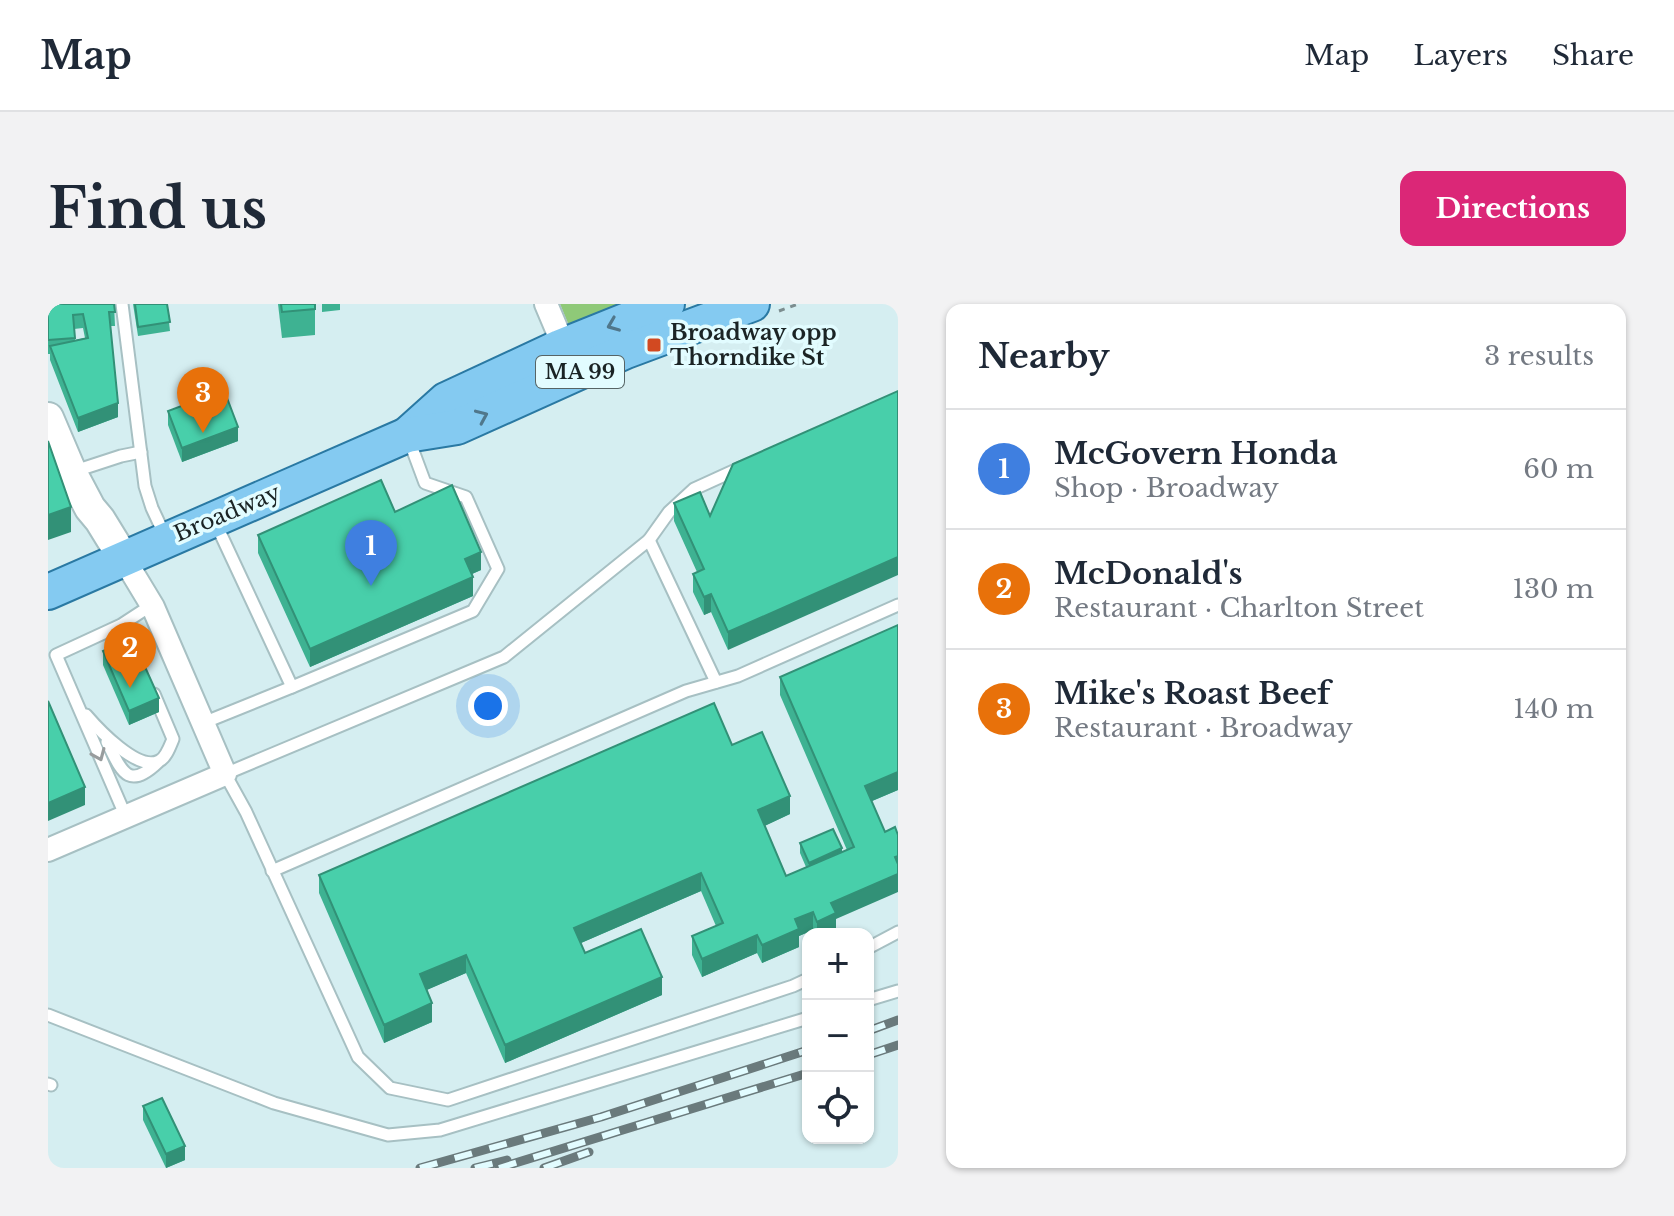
<!DOCTYPE html>
<html lang="en">
<head>
<meta charset="utf-8">
<style>
	:root { --surface:#fff; --page:#f2f2f3; --text:#1f2937; --muted:#747a83; --line:#e0e1e3; --accent:#db2777 }
	body { margin:0; font-family:"Libre Baskerville",serif; background:var(--page); color:var(--text) }
	.controls { position:absolute; right:24px; bottom:24px; display:grid; overflow:hidden; border-radius:16px; box-shadow:0 2px 6px #0004 }
	.controls button { width:72px; height:72px; display:grid; place-items:center; padding:0; border:0; border-bottom:2px solid var(--line); background:var(--surface); color:var(--text); font:40px sans-serif }
	.you { position:absolute; left:440px; top:402px; width:28px; height:28px; margin:-20px; border:6px solid #fff; border-radius:50%; background:#1a73e8; box-shadow:0 0 0 12px #1a73e833 }
	.badge { display:grid; place-items:center; width:52px; height:52px; border-radius:50%; background:var(--accent); color:#fff; font-size:26px; font-weight:700 }
	.pin { position:absolute; translate:-50% -66px; filter:drop-shadow(0 2px 4px #0008) }
	.pin::after { content:''; position:absolute; top:42px; width:28px; height:24px; background:inherit; clip-path:polygon(0 0,100% 0,50% 100%) }
	.list { margin:0; padding:0; list-style:none }
	h2 { display:flex; justify-content:space-between; align-items:center; height:104px; margin:0; padding:0 32px; font-size:34px }
	h2 small { font-size:26px; font-weight:400; color:var(--muted) }
	.list li { display:grid; grid-template-columns:52px 1fr auto; gap:24px; align-items:center; box-sizing:border-box; height:120px; padding:0 32px; border-top:2px solid var(--line) }
	.list b { display:block; font-size:30px; white-space:nowrap }
	.list p { margin:0; font-size:26px; white-space:nowrap; color:var(--muted) }
	.list em { font-size:26px; font-style:normal; color:var(--muted) }
	.icon { flex:none; width:44px; height:44px; fill:none; stroke:currentColor; stroke-width:2; stroke-linecap:round; stroke-linejoin:round }
	.map { position:relative; flex:none; width:850px; height:864px; overflow:hidden; border-radius:16px }
	header { display:flex; align-items:center; gap:48px; box-sizing:border-box; height:112px; padding:0 40px; background:var(--surface); border-bottom:2px solid var(--line) }
	header strong { font-size:38px }
	nav { display:flex; gap:44px; margin-inline-start:auto; font-size:28px }
	.intro { display:flex; align-items:center; justify-content:space-between; box-sizing:border-box; height:192px; padding:0 48px }
	h1 { margin:0; font-size:56px }
	.button { padding:20px 36px; border-radius:16px; background:var(--accent); color:#fff; font-size:28px; font-weight:700 }
	main { display:flex; gap:48px; padding:0 48px }
	aside { flex:1; background:var(--surface); border-radius:16px; box-shadow:0 2px 6px #0004 }
	.map>svg:first-child { display:block }
	.green { fill:#8fc978 }
	.lines { fill:none; stroke-linecap:round; stroke-linejoin:round }
	.service-casing { stroke:#a7c0c3; stroke-width:15 }
	.minor-casing { stroke:#a7c0c3; stroke-width:26 }
	.secondary-casing { stroke:#a7c0c3; stroke-width:34 }
	.primary-casing { stroke:#2a79a3; stroke-width:38 }
	.path { stroke:#7c8d8f; stroke-width:3; stroke-dasharray:6 6; stroke-linecap:butt }
	.service { stroke:#fff; stroke-width:11 }
	.minor { stroke:#fff; stroke-width:22 }
	.secondary { stroke:#fff; stroke-width:30 }
	.primary { stroke:#84caf1; stroke-width:34 }
	.rail-casing { stroke:#6a7a7c; stroke-width:9 }
	.rail { stroke:#e2fcff; stroke-width:6; stroke-dasharray:18; stroke-linecap:butt }
	.wall { fill:#3eb292; fill-rule:evenodd }
	.shaded-wall { fill:#329177 }
	.building { fill:#48cfaa; stroke:#329177; stroke-width:2 }
	.oneway { stroke:#50778b }
	.oneway2 { stroke:#989c9d }
	.poi-dot { fill:#d24921; stroke:#e2fcff; stroke-width:3 }
	.labels { text-anchor:middle; dominant-baseline:central; stroke-width:7; stroke-linejoin:round; paint-order:stroke }
	.shield { fill:#e2fcff; stroke:#576566; stroke-width:2 }
	.shield-label { font-size:20px; font-weight:bold; fill:#1b2425 }
	.poi-label { font-size:22px; font-weight:bold; fill:#1b2425; stroke:#e2fcff; text-anchor:start }
	.street-label { font-size:22px; fill:#1b2425; stroke:#e2fcff }
</style>
</head>
<body>
<header>
<strong>Map</strong>
<nav><a>Map</a><a>Layers</a><a>Share</a></nav>
</header>
<div class="intro"><h1>Find us</h1><a class="button">Directions</a></div>
<main>
<div class="map">
<svg width="850" height="864" viewBox="0 0 850 864">
	<rect width="100%" height="100%" fill="#d5eef1"/>
	<path class="green" d="M512 0H586L523 27Z"/>
	<g class="lines">
		<g class="service-casing">
			<g id="service">
				<path d="M74 0 97 182 104 204 118 234"/>
				<path d="M24 168 73 152 93 148"/>
				<path d="M168 220 244 383 425 307 450 265 418 193 377 179 361 136"/>
				<path d="M601 236 621 208 646 185 692 164"/>
				<path d="M668 378 601 236 456 353 177 470 198 508 310 753 342 784 400 796 745 682 760 675"/>
				<path d="M38 411C50 425 90 468 111 457 118 454 122 442 125 435L106 390"/>
				<path d="M155 419 244 383"/>
				<path d="M59 438C73 465 79 488 110 458"/>
				<path d="M78 513 8 351 73 321 96 306 105 303"/>
				<path d="M224 567 638 387 690 372 850 301"/>
				<path d="M820 644 850 628"/>
				<path d="M820 696 850 687"/>
				<path d="M0 711 226 799 340 831 392 826 760 714"/>
				<path d="M0 780 3 781"/>
			</g>
		</g>
		<g class="minor-casing">
			<g id="minor">
				<path d="M498 0 509 26 512 43"/>
				<path d="M0 546 177 470 105 303 76 255"/>
			</g>
		</g>
		<g class="secondary-casing">
			<path id="secondary" d="M0 114 23 168 42 204 52 216 76 255"/>
		</g>
		<g class="primary-casing">
			<g id="primary">
				<path d="M359 131 398 96 512 43 619 0"/>
				<path d="M0 288 359 131 409 123 578 47 704 0"/>
			</g>
		</g>
		<path class="path" d="M731 7 750 0"/>
		<use href="#service" class="service"/>
		<use href="#minor" class="minor"/>
		<use href="#secondary" class="secondary"/>
		<use href="#primary" class="primary"/>
		<g class="rail-casing">
			<g id="rail">
				<path d="M820 727 850 716"/>
				<path d="M820 751 850 741"/>
				<path d="M372 864 553 813 760 746"/>
				<path d="M427 864 459 856"/>
				<path d="M451 864 760 769"/>
				<path d="M496 864 541 848"/>
			</g>
		</g>
		<use href="#rail" class="rail"/>
	</g>
	<g class="wall">
		<path d="M0 0H66L67 22H62L70 113 30 128 2 56V50H0ZM35 24 37 34 27 36 26 25Z"/>
		<path d="M85 0H119L122 27 90 32Z"/>
		<path d="M230 0H267V31L234 34Z"/>
		<path d="M274 0H292V6L274 8Z"/>
		<path d="M120 107 190 137 134 158 120 121Z"/>
		<path d="M685 160 680 346 663 308 656 311 645 288V270L649 268 626 217V199L662 212Z"/>
		<path d="M347 208 433 266 424 270 425 292 262 363 210 249V231Z"/>
		<path d="M850 321V486L824 497 788 615V627L782 630H766L765 626 751 632V643L714 659 709 649 654 673 644 651V632L668 622 653 587 533 639 537 649 614 691 457 759 418 669 378 686 384 718 336 739 271 589V571L684 441 742 510 716 522 738 572 758 563 752 549V539L794 548 799 546 732 391V373Z"/>
		<path d="M55 347 111 408 81 421 55 361Z"/>
		<path d="M95 802 137 856 118 864 95 816Z"/>
	</g>
	<g class="shaded-wall">
		<path d="M70 99V113L30 128V114Z"/>
		<path d="M190 123V137L134 158V144Z"/>
		<path d="M23 203V228L0 236V211Z"/>
		<path d="M433 248V266L417 273V255Z"/>
		<path d="M850 253V271L680 346V328Z"/>
		<path d="M425 273V292L262 363V345Z"/>
		<path d="M663 290V308L656 311V293Z"/>
		<path d="M111 394V408L81 421V407Z"/>
		<path d="M850 468V486L817 500V482Z"/>
		<path d="M37 483V501L0 517V499Z"/>
		<path d="M742 492V510L710 525V506Z"/>
		<path d="M794 544V554L761 568V559Z"/>
		<path d="M850 552V588L788 615V627L782 630H769V618L783 599Z"/>
		<path d="M653 569V587L526 642V624Z"/>
		<path d="M765 608V626L751 632V643L714 659V641L747 615Z"/>
		<path d="M709 631V649L654 673V655Z"/>
		<path d="M418 651V669L372 689V670Z"/>
		<path d="M614 673V691L457 759V741Z"/>
		<path d="M384 699V718L336 739V721Z"/>
		<path d="M137 842V856L118 864V850Z"/>
	</g>
	<g class="building">
		<path d="M0 0H66L67 8H61L70 99 30 114 2 42 40 34 35 10 25 11 27 34 0 36Z"/>
		<path d="M87 0H119L122 18 90 23Z"/>
		<path d="M233 0H267V5L234 8Z"/>
		<path d="M176 86 190 123 134 144 120 107Z"/>
		<path d="M850 87V253L680 328 663 290 656 293 645 270 656 265 626 199 652 188 662 212 685 160Z"/>
		<path d="M0 137 23 203 0 211Z"/>
		<path d="M333 176 347 208 404 181 433 248 417 255 425 273 262 345 210 231Z"/>
		<path d="M850 321V468L817 482 837 528 847 523 850 531V552L847 553 850 560V570L783 599 788 609 769 618 765 608 747 615 751 625 714 641 709 631 654 655 644 632 675 619 653 569 526 624 537 649 593 625 614 673 457 741 418 651 372 670 384 699 336 721 271 571 666 399 684 441 714 428 742 492 710 506 738 572 806 543 732 373Z"/>
		<path d="M84 334 111 394 81 407 55 347Z"/>
		<path d="M0 397 37 483 0 499Z"/>
		<path d="M785 525 794 544 761 559 752 539Z"/>
		<path d="M114 794 137 842 118 850 95 802Z"/>
	</g>
	<defs><path id="oneway-chevron" d="M-2-3.5L2.5 0L-2 3.5" fill="none" stroke-width="1.6" stroke-linecap="round" stroke-linejoin="round" transform="scale(2)"/></defs>
	<g class="oneway">
		<use href="#oneway-chevron" transform="translate(565 21) rotate(158)"/>
		<use href="#oneway-chevron" transform="translate(434 112) rotate(-24)"/>
	</g>
	<use class="oneway2" href="#oneway-chevron" transform="translate(51 451) rotate(67)"/>
	<rect class="poi-dot" x="598" y="33" width="16" height="16" rx="4"/>
	<g class="labels">
		<rect class="shield" x="488" y="52" width="88" height="32" rx="6"/>
		<g class="shield-label">
			<text x="532" y="68">MA 99</text>
		</g>
		<g class="poi-label">
			<text x="622" y="28">Broadway opp<tspan x="622" dy="25">Thorndike St</tspan></text>
		</g>
		<g class="street-label">
			<text transform="translate(179 209) rotate(-23)">Broadway</text>
		</g>
	</g>
</svg>
<div class="controls">
<button>+</button>
<button>−</button>
<button><svg class="icon" aria-label="locate" viewBox="0 0 24 24"><circle cx="12" cy="12" r="6"/><path d="M12 2v4M12 18v4M2 12h4M18 12h4"/></svg></button>
</div>
<div class="you"></div>
<div class="pin badge" style="left:323px;top:282px;background:#3f7fe0">1</div>
<div class="pin badge" style="left:82px;top:384px;background:#e8710a">2</div>
<div class="pin badge" style="left:155px;top:129px;background:#e8710a">3</div>
</div>
<aside>
<h2>Nearby<small>3 results</small></h2>
<ul class="list">
<li><span class="badge" style="background:#3f7fe0">1</span><div><b>McGovern Honda</b><p>Shop · Broadway</p></div><em>60 m</em></li>
<li><span class="badge" style="background:#e8710a">2</span><div><b>McDonald's</b><p>Restaurant · Charlton Street</p></div><em>130 m</em></li>
<li><span class="badge" style="background:#e8710a">3</span><div><b>Mike's Roast Beef</b><p>Restaurant · Broadway</p></div><em>140 m</em></li>
</ul>
</aside>
</main>
</body>
</html>
